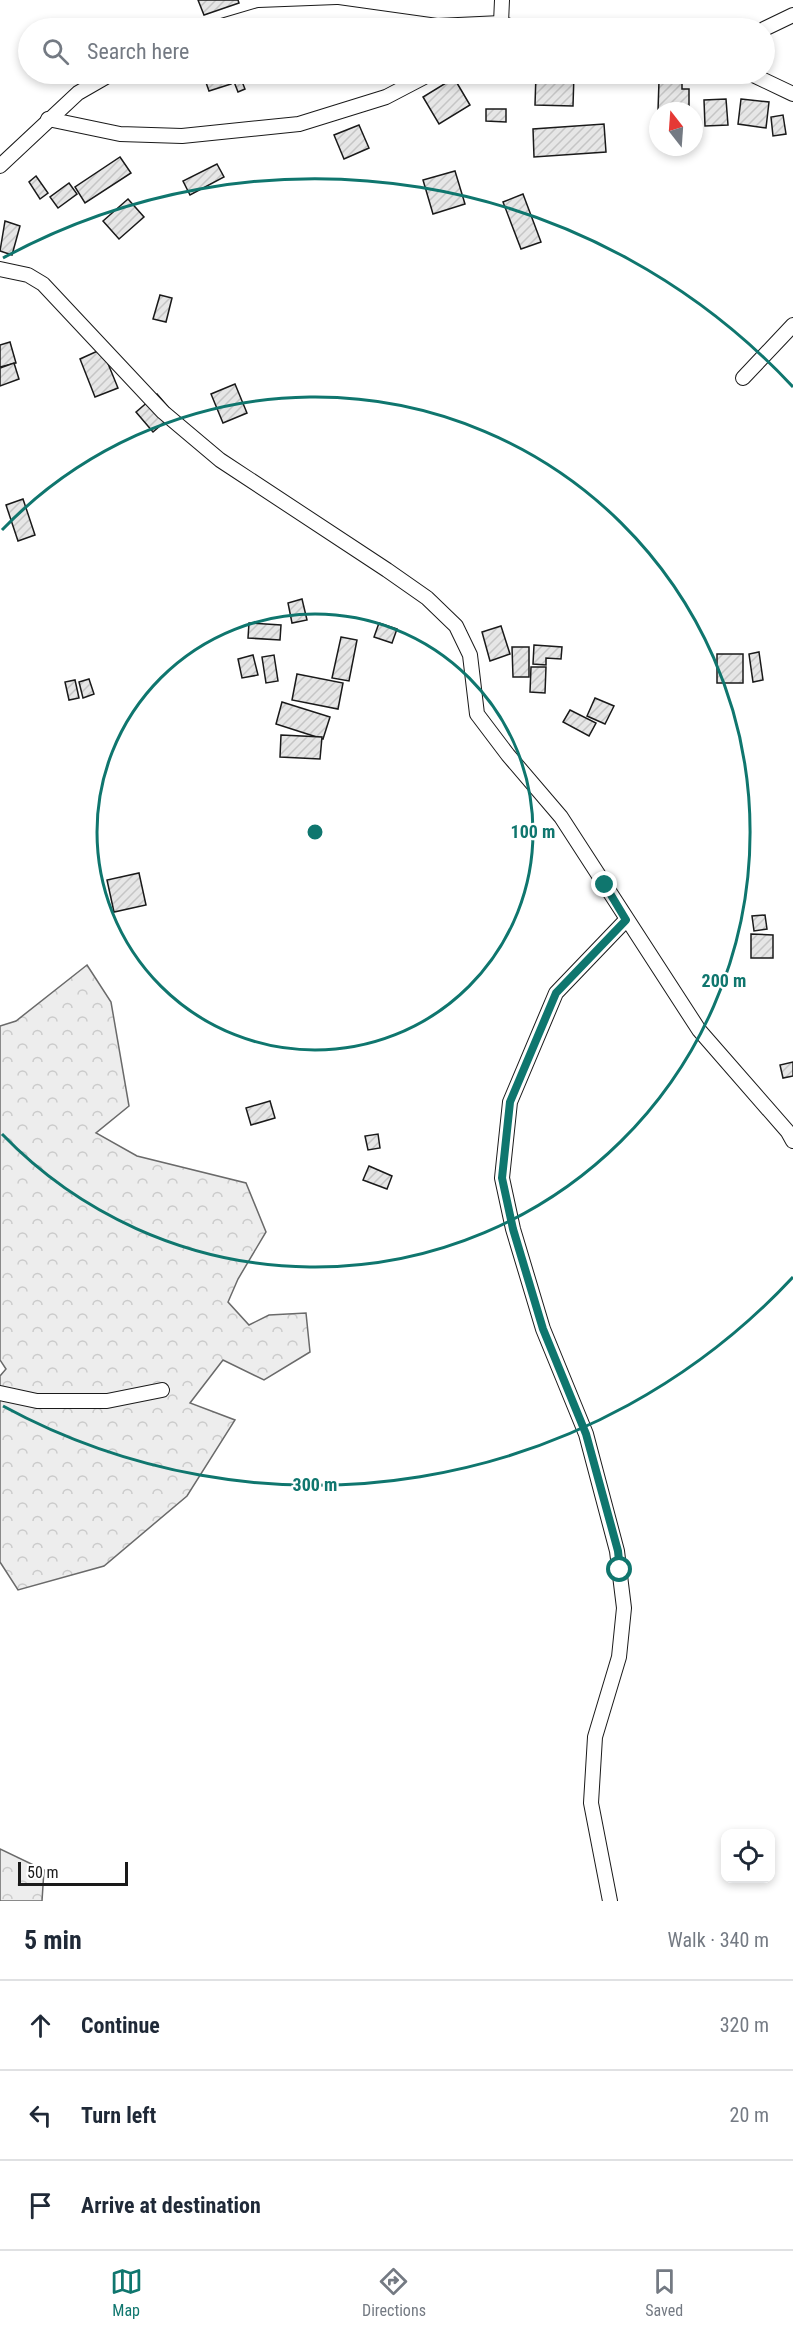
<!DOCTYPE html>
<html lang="en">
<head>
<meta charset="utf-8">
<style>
	:root { --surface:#fff; --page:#f6f6f7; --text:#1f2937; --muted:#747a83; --line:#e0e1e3; --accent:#0f766e }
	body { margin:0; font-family:"Roboto Condensed",sans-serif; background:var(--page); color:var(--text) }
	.controls { position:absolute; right:18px; bottom:18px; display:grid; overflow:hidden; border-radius:12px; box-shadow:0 3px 9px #0003 }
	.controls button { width:54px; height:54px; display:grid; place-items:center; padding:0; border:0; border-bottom:2px solid var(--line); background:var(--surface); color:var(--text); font:30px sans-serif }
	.compass { position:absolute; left:649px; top:102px; width:54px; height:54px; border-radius:50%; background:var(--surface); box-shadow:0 3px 9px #0003; rotate:343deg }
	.scale { position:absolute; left:18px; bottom:15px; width:110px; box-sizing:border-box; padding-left:6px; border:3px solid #1a1a1a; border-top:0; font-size:16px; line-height:21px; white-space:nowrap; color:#1a1a1a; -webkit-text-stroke:4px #fff; paint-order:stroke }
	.stop { position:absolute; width:18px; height:18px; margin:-14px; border:4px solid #0f766e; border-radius:50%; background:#fff }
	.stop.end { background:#0f766e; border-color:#fff; box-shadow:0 2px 6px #0008 }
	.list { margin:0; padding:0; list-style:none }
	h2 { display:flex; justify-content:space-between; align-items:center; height:78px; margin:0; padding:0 24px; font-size:26px }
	h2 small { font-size:20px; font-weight:400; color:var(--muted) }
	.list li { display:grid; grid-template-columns:39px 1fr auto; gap:18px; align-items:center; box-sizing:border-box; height:90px; padding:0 24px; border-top:2px solid var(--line) }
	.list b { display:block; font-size:22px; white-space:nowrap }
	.list em { font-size:20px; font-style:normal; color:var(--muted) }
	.icon { flex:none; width:33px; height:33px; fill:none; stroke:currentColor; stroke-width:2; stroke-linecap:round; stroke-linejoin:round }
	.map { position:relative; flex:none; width:793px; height:1901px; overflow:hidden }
	.search { position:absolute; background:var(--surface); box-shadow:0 3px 9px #0003; left:18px; right:18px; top:18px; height:66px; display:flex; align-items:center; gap:15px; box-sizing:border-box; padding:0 21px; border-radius:33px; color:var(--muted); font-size:22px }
	.sheet { height:348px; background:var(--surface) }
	nav { display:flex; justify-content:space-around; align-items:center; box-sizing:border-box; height:84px; border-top:2px solid var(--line); background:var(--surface); font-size:16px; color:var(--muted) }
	nav a { display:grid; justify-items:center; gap:3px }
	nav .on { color:var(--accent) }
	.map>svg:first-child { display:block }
	.forest { fill:url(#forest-crowns); stroke:#6a6a6a; stroke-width:1.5 }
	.building { fill:url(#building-hatch); stroke:#1a1a1a; stroke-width:1.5 }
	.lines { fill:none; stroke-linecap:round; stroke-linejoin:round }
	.minor-casing { stroke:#1a1a1a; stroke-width:16 }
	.minor { stroke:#fff; stroke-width:14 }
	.route { stroke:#0f766e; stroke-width:8 }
	.ring { fill:none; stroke:#0f766e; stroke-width:3 }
	.centre { fill:#0f766e; stroke:#fff; stroke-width:3 }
	.ring-label { font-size:18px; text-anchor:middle; font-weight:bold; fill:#0f766e; stroke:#fff; stroke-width:4.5; stroke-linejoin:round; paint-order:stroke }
</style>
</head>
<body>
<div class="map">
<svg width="793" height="1901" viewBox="0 0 793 1901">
	<defs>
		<pattern id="forest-crowns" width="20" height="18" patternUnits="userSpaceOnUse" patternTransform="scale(1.5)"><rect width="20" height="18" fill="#ededed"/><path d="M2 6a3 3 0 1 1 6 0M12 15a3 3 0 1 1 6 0" fill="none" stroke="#cbcbcb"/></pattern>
		<pattern id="building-hatch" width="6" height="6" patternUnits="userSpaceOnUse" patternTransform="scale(1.5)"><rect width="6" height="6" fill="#e6e6e6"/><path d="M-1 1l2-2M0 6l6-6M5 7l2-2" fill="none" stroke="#c5c5c5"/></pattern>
	</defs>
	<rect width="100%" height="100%" fill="#fff"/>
	<g class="forest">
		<path d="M87 965 111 1002 129 1106 96 1133 137 1156 246 1183 266 1232 238 1279 228 1302 249 1325 269 1315 306 1313 310 1352 264 1380 223 1360 190 1403 235 1420 187 1496 104 1566 18 1590 0 1562V1376L6 1369 0 1360V1026L16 1021Z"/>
		<path d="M0 1849 44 1870 42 1901H0Z"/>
	</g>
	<g class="building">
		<path d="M198 0H238L239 3 204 15Z"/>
		<path d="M203 74H228L231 84 209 91Z"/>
		<path d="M231 74H239L245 89 238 92Z"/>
		<path d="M497 74H528V79L497 76Z"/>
		<path d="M536 74H574L573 106 535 105Z"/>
		<path d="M454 78 470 105 439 124 423 97Z"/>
		<path d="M659 81H682V89H689V111H658Z"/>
		<path d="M726 99 728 125 705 126 704 100Z"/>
		<path d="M741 99 769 102 766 128 738 124Z"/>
		<path d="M486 109H506V122L486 121Z"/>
		<path d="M783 115 786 134 773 136 771 117Z"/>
		<path d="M604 124 606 152 534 157 533 129Z"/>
		<path d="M359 125 369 148 344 159 334 135Z"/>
		<path d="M120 157 131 173 85 203 75 187Z"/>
		<path d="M217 164 224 177 190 195 183 181Z"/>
		<path d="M455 171 465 204 433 214 423 180Z"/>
		<path d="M36 176 48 193 40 199 29 182Z"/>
		<path d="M69 183 77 194 58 208 50 197Z"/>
		<path d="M523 194 541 242 521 249 503 202Z"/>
		<path d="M128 199 144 217 119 239 103 221Z"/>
		<path d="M5 221 20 226 12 255 0 251Z"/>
		<path d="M160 295 172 298 166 322 153 319Z"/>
		<path d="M10 342 16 363 0 367V345Z"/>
		<path d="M102 349 118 388 95 397 80 359Z"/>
		<path d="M14 363 19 379 0 386V368Z"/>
		<path d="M235 384 247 413 223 423 211 394Z"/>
		<path d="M157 394 174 414 153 432 136 412Z"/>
		<path d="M23 499 35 535 18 541 6 505Z"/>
		<path d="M302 599 307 620 292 623 288 603Z"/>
		<path d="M249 623 281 625 280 640 248 638Z"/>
		<path d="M379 623 397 629 392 643 374 637Z"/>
		<path d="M501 626 510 654 490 661 482 632Z"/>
		<path d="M341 637 357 640 349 681 332 678Z"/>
		<path d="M534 645 562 647 561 659 546 658V665L533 664Z"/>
		<path d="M512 647H529V677H513Z"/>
		<path d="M759 652 763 680 753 682 749 654Z"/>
		<rect x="717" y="654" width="26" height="29"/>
		<path d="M253 655 258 675 242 678 238 659Z"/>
		<path d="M274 655 278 681 266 683 262 657Z"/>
		<path d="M531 667H546L545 693 530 692Z"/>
		<path d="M297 674 343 683 338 709 292 700Z"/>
		<path d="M89 679 94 694 83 698 79 682Z"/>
		<path d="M75 680 79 698 69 700 65 682Z"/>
		<path d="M595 698 614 706 605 724 587 716Z"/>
		<path d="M282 702 330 717 323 739 276 724Z"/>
		<path d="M570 710 596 723 589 736 563 722Z"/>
		<path d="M281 735 322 737 320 759 280 757Z"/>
		<path d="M139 873 146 905 114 912 107 880Z"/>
		<path d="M765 915 767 929 754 931 752 916Z"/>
		<path d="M751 934 773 935V958H751Z"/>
		<path d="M793 1062V1076L783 1078 780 1065Z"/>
		<path d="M270 1101 275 1118 251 1125 246 1108Z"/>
		<path d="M378 1134 380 1148 368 1150 365 1136Z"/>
		<path d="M369 1166 392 1176 387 1189 363 1180Z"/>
	</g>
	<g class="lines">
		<g class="minor-casing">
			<g id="minor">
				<path d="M215 28 259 15 337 12 437 26 501 23 516 28"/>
				<path d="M495 28 501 23 502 0"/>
				<path d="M764 29 793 15"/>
				<path d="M751 74 793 94"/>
				<path d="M48 119 120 134 182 136 299 124 386 97 430 74"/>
				<path d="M0 166 78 93 111 74"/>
				<path d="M0 269 28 275 43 284 163 412 220 460 387 570 427 598 456 626 470 655 477 714 508 755 561 817 699 1030 788 1132 793 1141"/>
				<path d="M743 378 793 325"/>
				<path d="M0 1393 37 1401H107L162 1390"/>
				<path d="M610 1901 591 1803 595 1737 619 1657 624 1608 617 1551 586 1434 543 1329 513 1229 502 1178 510 1102 556 993 626 920"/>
			</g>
		</g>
		<use href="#minor" class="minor"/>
	</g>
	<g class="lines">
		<path class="route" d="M605 885 626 920 556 993 510 1102 502 1178 513 1229 543 1329 586 1434 618 1551 620 1570"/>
	</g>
	<g class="ring">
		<circle cx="315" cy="832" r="218"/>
		<path d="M2 530A435 435 0 1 1 2 1134"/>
		<path d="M793 1277A653 653 0 0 1 3 1406M3 258A653 653 0 0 1 793 387"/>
	</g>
	<circle cx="315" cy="832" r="9" class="centre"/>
	<g class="ring-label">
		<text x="533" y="838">100 m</text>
		<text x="724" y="987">200 m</text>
		<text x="315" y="1491">300 m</text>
	</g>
</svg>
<div class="controls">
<button><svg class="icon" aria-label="locate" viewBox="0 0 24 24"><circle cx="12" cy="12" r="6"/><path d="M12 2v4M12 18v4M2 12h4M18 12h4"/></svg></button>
</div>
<svg class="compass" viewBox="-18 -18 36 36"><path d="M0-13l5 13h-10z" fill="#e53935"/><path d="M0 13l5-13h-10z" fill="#747a83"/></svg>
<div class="scale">50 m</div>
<div class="stop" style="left:620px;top:1570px"></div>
<div class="stop end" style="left:605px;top:885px"></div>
<div class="search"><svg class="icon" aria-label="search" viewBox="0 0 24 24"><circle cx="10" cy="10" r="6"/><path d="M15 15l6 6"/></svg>Search here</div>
</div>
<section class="sheet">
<h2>5 min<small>Walk · 340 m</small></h2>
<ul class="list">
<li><svg class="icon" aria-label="ahead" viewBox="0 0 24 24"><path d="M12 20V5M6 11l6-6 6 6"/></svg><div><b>Continue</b></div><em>320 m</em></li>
<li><svg class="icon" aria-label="left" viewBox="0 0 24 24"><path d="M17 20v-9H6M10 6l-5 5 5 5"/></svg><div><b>Turn left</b></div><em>20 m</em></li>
<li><svg class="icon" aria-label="arrive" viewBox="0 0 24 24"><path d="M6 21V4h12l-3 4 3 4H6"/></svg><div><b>Arrive at destination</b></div></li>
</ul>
</section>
<nav>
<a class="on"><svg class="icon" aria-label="map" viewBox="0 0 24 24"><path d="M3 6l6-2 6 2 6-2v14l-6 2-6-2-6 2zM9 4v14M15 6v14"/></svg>Map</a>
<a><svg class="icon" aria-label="directions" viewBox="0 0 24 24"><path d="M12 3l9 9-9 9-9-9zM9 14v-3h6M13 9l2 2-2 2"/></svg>Directions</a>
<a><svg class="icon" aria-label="saved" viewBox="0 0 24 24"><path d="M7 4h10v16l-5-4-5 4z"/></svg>Saved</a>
</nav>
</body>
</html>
